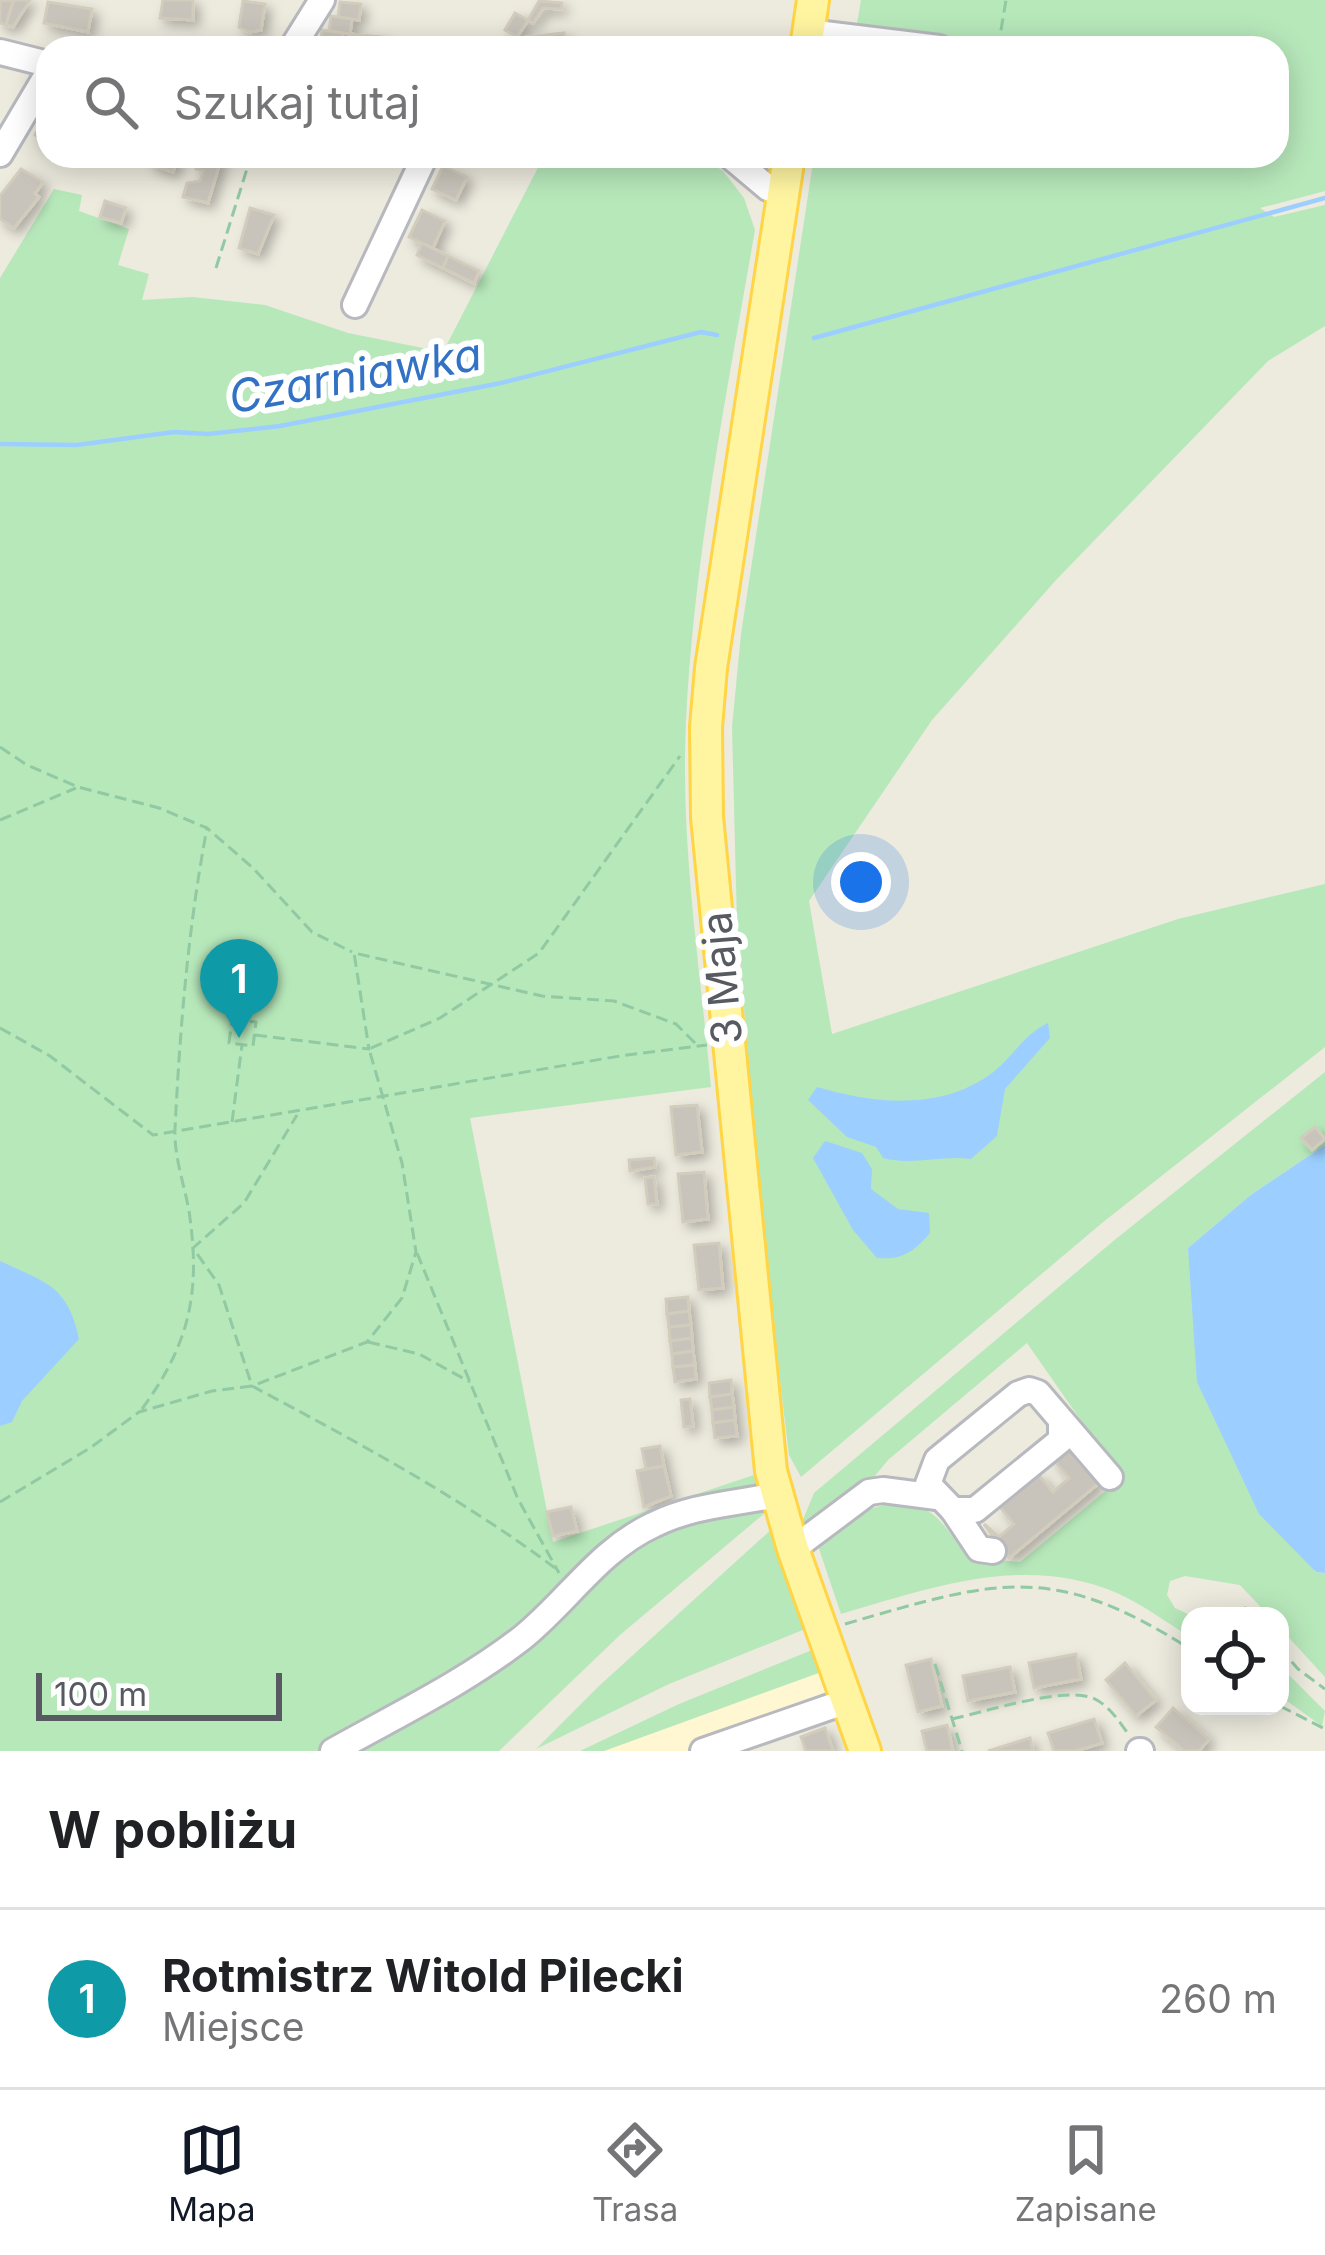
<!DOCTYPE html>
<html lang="pl">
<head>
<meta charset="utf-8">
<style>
	:root { --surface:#fff; --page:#f2f2f2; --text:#202124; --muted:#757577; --line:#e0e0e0; --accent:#111827 }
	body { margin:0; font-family:Inter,sans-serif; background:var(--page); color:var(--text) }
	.controls { position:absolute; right:36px; bottom:36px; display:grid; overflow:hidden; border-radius:24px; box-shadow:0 6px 30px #0003 }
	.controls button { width:108px; height:108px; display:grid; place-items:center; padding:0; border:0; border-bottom:3px solid var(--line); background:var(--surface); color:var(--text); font:60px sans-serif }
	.scale { position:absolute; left:36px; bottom:30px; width:246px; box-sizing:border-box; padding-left:12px; border:6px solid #575b61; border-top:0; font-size:33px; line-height:42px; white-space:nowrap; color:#575b61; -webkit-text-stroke:9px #fff; paint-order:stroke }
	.you { position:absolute; left:861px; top:882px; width:42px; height:42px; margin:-30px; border:9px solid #fff; border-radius:50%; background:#1a73e8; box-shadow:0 0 0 18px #1a73e833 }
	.badge { display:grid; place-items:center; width:78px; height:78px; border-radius:50%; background:var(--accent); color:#fff; font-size:39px; font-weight:700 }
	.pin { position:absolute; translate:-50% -99px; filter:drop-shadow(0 3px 6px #0008) }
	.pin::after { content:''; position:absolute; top:63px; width:42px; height:36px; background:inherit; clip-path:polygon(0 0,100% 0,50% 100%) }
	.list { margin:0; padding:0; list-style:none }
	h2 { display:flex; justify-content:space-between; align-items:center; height:156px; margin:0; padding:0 48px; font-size:51px }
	h2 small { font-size:39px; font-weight:400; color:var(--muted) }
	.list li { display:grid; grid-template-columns:78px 1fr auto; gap:36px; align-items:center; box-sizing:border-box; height:180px; padding:0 48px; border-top:3px solid var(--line) }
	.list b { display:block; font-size:45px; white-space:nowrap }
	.list p { margin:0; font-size:39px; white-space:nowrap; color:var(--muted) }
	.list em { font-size:39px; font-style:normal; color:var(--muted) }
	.icon { flex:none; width:66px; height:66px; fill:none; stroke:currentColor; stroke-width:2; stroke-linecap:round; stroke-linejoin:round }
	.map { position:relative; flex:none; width:1325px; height:1751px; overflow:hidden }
	.search { position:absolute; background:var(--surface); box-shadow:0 6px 30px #0003; left:36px; right:36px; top:36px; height:132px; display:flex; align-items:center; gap:30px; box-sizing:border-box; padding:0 42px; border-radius:36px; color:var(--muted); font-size:45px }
	.sheet { height:336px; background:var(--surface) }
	nav { display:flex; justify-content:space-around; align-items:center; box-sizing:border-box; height:168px; border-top:3px solid var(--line); background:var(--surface); font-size:33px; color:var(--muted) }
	nav a { display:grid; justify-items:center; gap:6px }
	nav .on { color:var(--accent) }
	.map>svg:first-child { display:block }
	.commercial { fill:#fff7d1 }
	.green { fill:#b7e8ba }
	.water { fill:#9ccfff }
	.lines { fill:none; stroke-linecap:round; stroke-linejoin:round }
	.stream { stroke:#9ccfff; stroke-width:4.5 }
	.building { fill:#c8c4bb; stroke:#d2ccbc; stroke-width:3; filter:url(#shadow) }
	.minor-casing { stroke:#b7b9bf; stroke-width:30 }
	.major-casing { stroke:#ffd445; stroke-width:36 }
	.path { stroke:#90c9a2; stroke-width:3; stroke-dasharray:12 6; stroke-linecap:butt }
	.minor { stroke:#fff; stroke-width:24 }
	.major { stroke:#fff5a1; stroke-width:30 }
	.labels { text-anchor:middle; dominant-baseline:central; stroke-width:12; stroke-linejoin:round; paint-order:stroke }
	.street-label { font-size:42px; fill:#575b61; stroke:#fff }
	.water-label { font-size:45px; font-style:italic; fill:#3172c5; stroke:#fff }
</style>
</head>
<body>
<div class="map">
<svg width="1325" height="1751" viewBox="0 0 1325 1751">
	<defs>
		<filter id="shadow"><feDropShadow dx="5.5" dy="5.5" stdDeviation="6" flood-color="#0004"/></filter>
	</defs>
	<rect width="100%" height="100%" fill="#edeade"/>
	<path class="commercial" d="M824 1671 839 1715 735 1751H604Z"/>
	<g class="green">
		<path d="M861 0H1325V191L1260 208 1274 217 1325 205V326L1268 361 1056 580 932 720 809 901 832 1034 1178 919 1325 884V1047L1102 1223 801 1477 789 1455 763 1239 737 923 732 727 741 634 814 156H1277V48H853Z"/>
		<path d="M544 156H701L723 171 744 198 755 230C727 392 694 556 686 721 680 842 700 966 711 1087L470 1118 553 1542 754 1475 766 1512 620 1635 499 1751H0V278L54 189 82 195 79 211 129 229 118 265 149 274 142 300 192 297 265 305 348 333 443 352Z"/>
		<path d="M1325 1072V1145L1252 1194 1188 1248 1192 1282 1315 1572 1325 1573V1677L1280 1628V1616H1269L1240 1585 1185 1576 1170 1581 1167 1595 1175 1608 1192 1616 1190 1637C1166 1622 1142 1604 1117 1593 1026 1553 930 1588 841 1614L817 1543C845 1518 894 1487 931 1513 945 1523 958 1545 969 1558L1020 1562 1121 1478 1027 1343 888 1460 869 1483 843 1493 806 1528 802 1522 814 1493 1117 1238Z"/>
		<path d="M774 1527 810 1627 669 1684 536 1749 599 1686Z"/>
		<path d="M817 1648 824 1671 604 1751H580L679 1704Z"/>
		<path d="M1280 1666 1325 1711 1322 1726 1280 1696Z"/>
	</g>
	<g class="water">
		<path d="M1048 1023 1050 1038 1005 1089 997 1136 971 1159C940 1155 912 1166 883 1158L876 1147 847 1137 808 1100 817 1087C874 1104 941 1111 992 1073 1013 1057 1023 1035 1048 1023Z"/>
		<path d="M825 1141 862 1153 872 1169 871 1189 898 1209 929 1213 930 1233C913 1252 903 1260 877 1258L853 1230 813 1158Z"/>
		<path d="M1325 1145V1573L1316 1572 1259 1514 1197 1382 1188 1248 1252 1194Z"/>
		<path d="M0 1261C47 1283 68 1286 79 1339L22 1401 12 1422 0 1426Z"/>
	</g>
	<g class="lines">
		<g class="stream">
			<path d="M814 338 1325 198"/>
			<path d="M0 444 77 445 174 432 208 434 280 426 501 383 701 332 717 335"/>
		</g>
	</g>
	<g class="building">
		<path d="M0 0 13 1 6 25 0 23Z"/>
		<path d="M30 0 13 27 6 25 14 0Z"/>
		<path d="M163 0H193V20L160 18Z"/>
		<path d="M243 1 265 4 261 30 250 32 239 27Z"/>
		<path d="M539 1 562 3 561 9 543 8 533 23 528 20Z"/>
		<path d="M48 2 92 9 88 32 44 23Z"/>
		<path d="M340 2 361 4 359 20 338 17Z"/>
		<path d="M515 13 528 20 517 37 505 30Z"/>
		<path d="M331 16 352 19 350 34 329 31Z"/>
		<path d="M322 30 343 33 341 48 320 46Z"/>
		<path d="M564 33 566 48H520L519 38Z"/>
		<path d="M350 34 383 37 382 44 349 41Z"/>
		<path d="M46 115 48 117V146L35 135Z"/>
		<path d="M152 156H178L173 172 150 164Z"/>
		<path d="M199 156H222L208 203 183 197 187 183 200 181 203 171 196 169Z"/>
		<path d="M443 166 467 177 456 200 432 189Z"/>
		<path d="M21 169 43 182 35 194 39 197 14 228 0 219V196Z"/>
		<path d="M105 201 126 208 121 223 100 217Z"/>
		<path d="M250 208 274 215 258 254 239 248Z"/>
		<path d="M422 210 445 221 433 248 409 237Z"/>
		<path d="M422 243 448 256 443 268 417 255Z"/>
		<path d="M448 256 479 271 474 283 443 268Z"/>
		<path d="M697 1105 702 1152 676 1155 671 1107Z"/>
		<path d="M1315 1127 1325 1139 1312 1150 1301 1138Z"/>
		<path d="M654 1158 655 1167 630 1171 629 1160Z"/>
		<path d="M704 1172 708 1219 683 1222 678 1174Z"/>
		<path d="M654 1177 657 1204H648L645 1178Z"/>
		<path d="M719 1243 723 1288 699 1290 694 1245Z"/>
		<path d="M688 1297 689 1311 667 1314 666 1299Z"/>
		<path d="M689 1311 691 1325 669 1327 667 1314Z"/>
		<path d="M691 1325 692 1338 670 1341 669 1327Z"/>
		<path d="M692 1338 693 1351 672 1354 670 1341Z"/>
		<path d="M693 1351 695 1365 673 1367 672 1354Z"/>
		<path d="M695 1365 696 1379 675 1382 673 1367Z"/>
		<path d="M731 1380 732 1394 710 1397 709 1383Z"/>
		<path d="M732 1394 734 1407 712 1410 710 1397Z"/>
		<path d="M690 1399 693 1426 684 1427 681 1400Z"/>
		<path d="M734 1407 735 1420 713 1423 712 1410Z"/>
		<path d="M735 1420 737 1436 715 1438 713 1423Z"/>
		<path d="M1068 1444 1099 1483 1009 1558 984 1524 999 1537 1014 1524 1000 1507 1038 1474 1053 1492 1069 1478 1052 1458Z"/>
		<path d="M660 1446 664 1466 646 1469 642 1449Z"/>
		<path d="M664 1466 671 1496 644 1507 637 1471Z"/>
		<path d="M571 1507 577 1531 553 1536 547 1512Z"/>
		<path d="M1076 1654 1081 1679 1034 1688 1029 1663Z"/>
		<path d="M931 1659 942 1706 918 1712 906 1665Z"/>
		<path d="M1125 1663 1156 1700 1136 1716 1106 1680Z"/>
		<path d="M1010 1667 1015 1692 968 1701 963 1676Z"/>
		<path d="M1173 1708 1209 1739 1199 1751H1184L1156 1727Z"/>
		<path d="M1094 1719 1102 1743 1076 1751H1054L1048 1733Z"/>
		<path d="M947 1725 953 1751H927L922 1731Z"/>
		<path d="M825 1728 833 1751H806L801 1737Z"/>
		<path d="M1030 1738 1033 1751H988Z"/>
	</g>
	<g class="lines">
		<g class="minor-casing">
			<g id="minor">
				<path d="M808 32 939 48"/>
				<path d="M292 48 322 0"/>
				<path d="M0 52 48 64"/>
				<path d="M0 154 48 73"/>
				<path d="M730 156 768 188 784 194"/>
				<path d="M355 305 425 156"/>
				<path d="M1061 1420V1440L975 1510H953L928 1484 937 1460 1018 1394 1029 1390 1038 1393 1110 1477"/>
				<path d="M953 1510 979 1549 993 1551"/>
				<path d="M793 1549 869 1492 883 1490 937 1497"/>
				<path d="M333 1751C397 1715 464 1683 522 1638 567 1602 599 1550 653 1525 693 1505 734 1504 776 1495"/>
				<path d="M703 1751 847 1701"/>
				<path d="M1139 1751H1141"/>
			</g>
		</g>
		<g class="major-casing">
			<g id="major">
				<path d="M806 48 813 0"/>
				<path d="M789 156 711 668 706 727 707 817 771 1471 793 1549 865 1751"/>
			</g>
		</g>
		<g class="path">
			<path d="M712 48 718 39"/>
			<path d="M998 48 1006 0"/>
			<path d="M216 268 251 156"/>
			<path d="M0 747 27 765 78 787 159 808 207 828 253 868 312 932 352 952"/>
			<path d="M0 820 76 788"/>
			<path d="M232 1020 256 1022 253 1046 229 1043Z"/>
			<path d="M0 1028 50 1056 153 1135 620 1056 707 1045"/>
			<path d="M255 1035 369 1049 354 953 542 996 614 1001 676 1024 698 1046"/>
			<path d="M232 1122 242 1045"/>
			<path d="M417 1253 518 1499 559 1573"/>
			<path d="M368 1342 419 1354 470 1382"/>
			<path d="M142 1409C190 1343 201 1292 189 1211 184 1183 174 1157 175 1129 180 1028 188 928 207 828"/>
			<path d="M0 1502 90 1448 139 1412 212 1391 252 1386 219 1285 193 1248 244 1203 297 1115"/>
			<path d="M555 1568C460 1497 357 1442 252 1386L367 1342 402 1298 416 1252 402 1163 369 1049 440 1018 539 953 680 756"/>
			<path d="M1244 1607 1252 1616"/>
			<path d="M845 1624C994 1581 1051 1560 1190 1649"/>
			<path d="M1280 1648 1298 1669 1325 1689"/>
			<path d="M935 1664 962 1751"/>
			<path d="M1280 1706 1325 1729"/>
			<path d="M952 1719C984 1712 1067 1685 1095 1699 1110 1707 1119 1721 1129 1735"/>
		</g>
		<use href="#minor" class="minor"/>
		<use href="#major" class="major"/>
	</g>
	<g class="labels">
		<g class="street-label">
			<text transform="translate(721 978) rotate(-95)">3 Maja</text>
		</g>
		<g class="water-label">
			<text transform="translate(355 375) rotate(-10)">Czarniawka</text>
		</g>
	</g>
</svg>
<div class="controls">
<button><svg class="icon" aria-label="locate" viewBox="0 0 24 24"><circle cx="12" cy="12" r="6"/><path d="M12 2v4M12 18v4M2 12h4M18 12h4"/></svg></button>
</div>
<div class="scale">100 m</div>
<div class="you"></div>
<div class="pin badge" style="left:239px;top:1038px;background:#0f9aa8">1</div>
<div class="search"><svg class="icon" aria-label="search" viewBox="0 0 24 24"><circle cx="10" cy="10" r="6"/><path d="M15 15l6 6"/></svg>Szukaj tutaj</div>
</div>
<section class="sheet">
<h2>W pobliżu<small></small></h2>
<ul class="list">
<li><span class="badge" style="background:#0f9aa8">1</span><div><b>Rotmistrz Witold Pilecki</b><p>Miejsce</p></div><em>260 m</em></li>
</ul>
</section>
<nav>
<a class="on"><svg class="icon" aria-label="map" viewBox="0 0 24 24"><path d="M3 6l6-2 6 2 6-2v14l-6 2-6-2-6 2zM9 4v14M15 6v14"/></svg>Mapa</a>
<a><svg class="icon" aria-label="directions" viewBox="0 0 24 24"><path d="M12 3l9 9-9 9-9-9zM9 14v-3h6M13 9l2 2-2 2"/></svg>Trasa</a>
<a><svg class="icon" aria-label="saved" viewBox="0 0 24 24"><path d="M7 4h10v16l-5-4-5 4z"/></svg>Zapisane</a>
</nav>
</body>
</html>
